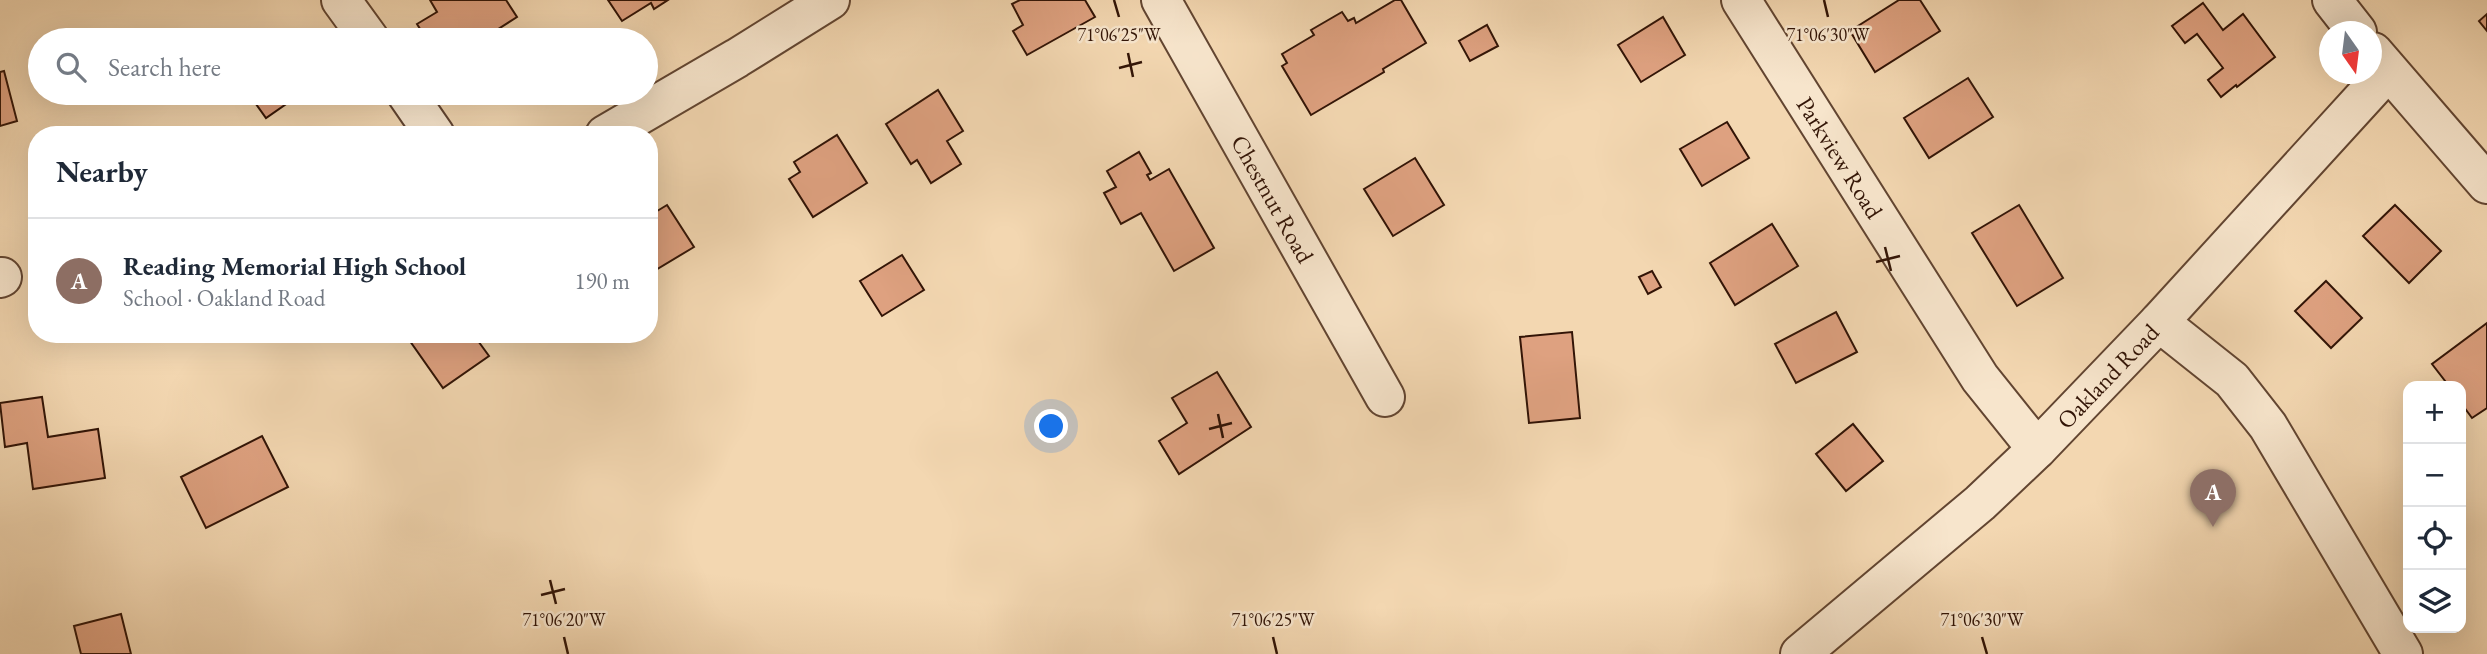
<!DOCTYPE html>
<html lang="en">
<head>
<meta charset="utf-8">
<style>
	:root { --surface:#fff; --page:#f2f2f3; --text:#1f2937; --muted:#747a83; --line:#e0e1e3; --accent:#111827 }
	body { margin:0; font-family:"EB Garamond",serif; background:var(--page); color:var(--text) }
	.controls { position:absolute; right:21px; bottom:21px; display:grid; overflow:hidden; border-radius:14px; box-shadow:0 7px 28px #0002 }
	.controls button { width:63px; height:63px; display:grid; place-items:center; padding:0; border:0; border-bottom:2px solid var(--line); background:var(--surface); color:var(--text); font:35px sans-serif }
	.compass { position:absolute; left:2319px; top:21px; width:63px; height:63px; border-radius:50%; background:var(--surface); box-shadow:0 7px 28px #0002; rotate:166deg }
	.you { position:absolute; left:1052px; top:427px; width:24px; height:24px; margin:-18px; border:5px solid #fff; border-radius:50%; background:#1a73e8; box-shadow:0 0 0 10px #1a73e833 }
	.badge { display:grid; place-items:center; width:46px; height:46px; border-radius:50%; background:var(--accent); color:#fff; font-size:23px; font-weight:700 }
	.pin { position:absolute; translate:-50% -58px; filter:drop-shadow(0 2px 4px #0008) }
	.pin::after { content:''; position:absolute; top:37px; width:24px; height:21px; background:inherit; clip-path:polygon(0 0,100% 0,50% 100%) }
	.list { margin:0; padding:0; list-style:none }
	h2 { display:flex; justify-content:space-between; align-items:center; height:91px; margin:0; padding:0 28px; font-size:30px }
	h2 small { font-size:23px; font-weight:400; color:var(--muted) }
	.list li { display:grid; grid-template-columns:46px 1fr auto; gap:21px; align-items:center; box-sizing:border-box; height:126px; padding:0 28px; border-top:2px solid var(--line) }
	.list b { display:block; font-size:26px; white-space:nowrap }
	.list p { margin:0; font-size:23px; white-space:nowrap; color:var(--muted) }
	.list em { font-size:23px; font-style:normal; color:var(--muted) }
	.icon { flex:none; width:38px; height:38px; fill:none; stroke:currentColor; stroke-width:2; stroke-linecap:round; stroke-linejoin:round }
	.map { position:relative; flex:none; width:2487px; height:654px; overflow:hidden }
	.search { position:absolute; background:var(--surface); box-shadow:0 7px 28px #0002; left:28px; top:28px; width:630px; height:77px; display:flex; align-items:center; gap:18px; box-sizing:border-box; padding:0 24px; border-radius:38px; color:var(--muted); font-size:26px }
	.panel { position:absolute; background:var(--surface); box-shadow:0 7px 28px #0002; left:28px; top:126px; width:630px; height:217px; border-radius:28px }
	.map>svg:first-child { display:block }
	.building { fill:#dea180; stroke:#321406; stroke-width:2 }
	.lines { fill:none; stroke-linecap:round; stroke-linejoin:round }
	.minor-casing { stroke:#624531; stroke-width:42 }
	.minor { stroke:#f7e5cc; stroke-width:38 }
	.ticks { fill:none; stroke:#321406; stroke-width:2.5 }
	.labels { text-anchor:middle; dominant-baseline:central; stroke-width:5; stroke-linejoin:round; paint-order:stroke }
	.street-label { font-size:24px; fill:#321406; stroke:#f7e5cc }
	.ticks-label { font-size:18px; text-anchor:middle; fill:#321406; stroke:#f7e5cc; stroke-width:5; stroke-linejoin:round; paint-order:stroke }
</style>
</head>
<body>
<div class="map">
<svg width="2487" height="654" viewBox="0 0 2487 654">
	<rect width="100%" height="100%" fill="#f3d7b1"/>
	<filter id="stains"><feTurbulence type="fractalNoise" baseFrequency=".00286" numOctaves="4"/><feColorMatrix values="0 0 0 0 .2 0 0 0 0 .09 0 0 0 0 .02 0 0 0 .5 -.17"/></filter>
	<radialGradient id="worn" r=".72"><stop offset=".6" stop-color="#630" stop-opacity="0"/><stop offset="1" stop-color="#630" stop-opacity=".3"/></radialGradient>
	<g class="building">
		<path d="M430 0H506L517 17 481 40H456L455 38 451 40H427L417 24 437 12Z"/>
		<path d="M608 0H668L654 9 651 3 622 21Z"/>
		<path d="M1020 0H1085L1095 17 1027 55 1013 31 1023 25 1012 4Z"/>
		<path d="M1395 0H1401L1426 43 1383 69 1384 72 1311 115 1282 66 1287 63 1282 54 1314 35 1311 30 1342 12 1348 21 1354 18 1356 23Z"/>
		<path d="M1899 0H1920L1940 31 1875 72 1850 31Z"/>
		<path d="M2203 3 2223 30 2243 14 2275 57 2237 87 2236 85 2221 97 2208 80 2223 68 2197 34 2185 43 2172 26Z"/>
		<path d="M2487 14V31L2479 21Z"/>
		<path d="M1663 17 1685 55 1641 82 1618 45Z"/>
		<path d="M1487 25 1498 46 1470 61 1459 41Z"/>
		<path d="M4 71 17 121 0 126V72Z"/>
		<path d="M1968 78 1993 117 1929 158 1904 118Z"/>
		<path d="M938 90 963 131 947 141 961 164 931 183 917 160 911 164 886 124Z"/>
		<path d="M248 93H302L266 118Z"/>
		<path d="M1727 122 1749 158 1702 186 1680 149Z"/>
		<path d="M837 135 867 183 813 217 789 179 800 172 794 162Z"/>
		<path d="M1139 152 1151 173 1147 175 1150 180 1169 169 1214 248 1174 271 1141 213 1121 224 1104 193 1116 187 1107 171Z"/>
		<path d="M1415 158 1444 205 1393 236 1364 189Z"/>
		<path d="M667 205 694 247 649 274V216Z"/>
		<path d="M2019 205 2063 278 2017 306 1972 233Z"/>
		<path d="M2395 205 2441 251 2409 283 2363 236Z"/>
		<path d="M1772 224 1798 266 1735 305 1710 263Z"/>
		<path d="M902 255 924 290 882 316 860 281Z"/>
		<path d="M1652 271 1661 287 1648 294 1639 277Z"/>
		<path d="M2326 281 2362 318 2331 348 2295 311Z"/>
		<path d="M1836 312 1857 352 1796 383 1775 344Z"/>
		<path d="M2487 323V408L2472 418 2461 403V386H2449L2432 364Z"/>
		<path d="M1572 332 1580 418 1529 423 1520 337Z"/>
		<path d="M405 334H473L489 356 443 388Z"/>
		<path d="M1217 372 1251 427 1179 474 1159 441 1187 423 1172 398Z"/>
		<path d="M42 397 48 437 98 429 105 478 33 489 27 443 5 447 0 403Z"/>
		<path d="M1853 424 1883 461 1846 491 1816 454Z"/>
		<path d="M262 436 288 487 206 528 181 477Z"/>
		<path d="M2461 517H2464L2465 544H2461Z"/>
		<path d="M121 614 131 654H81L74 626Z"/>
	</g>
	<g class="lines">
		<g class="minor-casing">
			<g id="minor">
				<path d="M341 0 370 40"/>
				<path id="s1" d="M1161 0 1385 397"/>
				<path id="s2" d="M1741 0 1980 378 2037 449"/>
				<path d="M2332 0 2357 32"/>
				<path d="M2373 52 2487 184"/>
				<path d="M406 93 435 135"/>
				<path d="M605 135 737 58 830 0"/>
				<path d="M0 278 2 277"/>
				<path d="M2159 322 2232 380 2268 426 2403 654"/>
				<path id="s3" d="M1800 654 1980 503 2037 449 2159 322 2388 71"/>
			</g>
		</g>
		<use href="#minor" class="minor"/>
	</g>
	<path class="ticks" d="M1114 0 1119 17M1824 0 1828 17M1128 53 1133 77M1119 68 1142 62M1885 247 1891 271M1876 262 1900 256M1218 414 1223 438M1209 429 1232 423M550 580 556 604M541 595 565 589M564 637 568 654M1273 637 1277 654M1982 637 1987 654"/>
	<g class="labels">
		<g class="street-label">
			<text stroke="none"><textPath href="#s2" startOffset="186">Parkview Road</textPath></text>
			<text stroke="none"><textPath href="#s1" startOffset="228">Chestnut Road</textPath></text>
			<text stroke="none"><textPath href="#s3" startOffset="415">Oakland Road</textPath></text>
		</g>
	</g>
	<g class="ticks-label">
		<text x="1119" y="41">71°06'25"W</text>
		<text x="1828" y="41">71°06'30"W</text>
		<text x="564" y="626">71°06'20"W</text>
		<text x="1273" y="626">71°06'25"W</text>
		<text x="1982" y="626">71°06'30"W</text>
	</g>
	<rect width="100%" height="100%" filter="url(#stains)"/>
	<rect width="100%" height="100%" fill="url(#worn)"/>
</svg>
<div class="controls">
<button>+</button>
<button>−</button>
<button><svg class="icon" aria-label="locate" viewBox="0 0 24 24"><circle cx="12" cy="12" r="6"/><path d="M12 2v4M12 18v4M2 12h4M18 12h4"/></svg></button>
<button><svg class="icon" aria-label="layers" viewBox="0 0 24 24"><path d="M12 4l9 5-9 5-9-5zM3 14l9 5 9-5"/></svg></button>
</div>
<svg class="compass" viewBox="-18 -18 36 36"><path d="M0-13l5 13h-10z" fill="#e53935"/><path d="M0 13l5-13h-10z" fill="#747a83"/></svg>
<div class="you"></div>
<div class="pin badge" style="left:2213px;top:527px;background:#8d6e63">A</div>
<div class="search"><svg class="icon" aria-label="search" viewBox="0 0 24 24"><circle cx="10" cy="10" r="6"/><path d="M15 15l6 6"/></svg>Search here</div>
<section class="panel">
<h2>Nearby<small></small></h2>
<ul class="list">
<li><span class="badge" style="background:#8d6e63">A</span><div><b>Reading Memorial High School</b><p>School · Oakland Road</p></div><em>190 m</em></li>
</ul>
</section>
</div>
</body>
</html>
